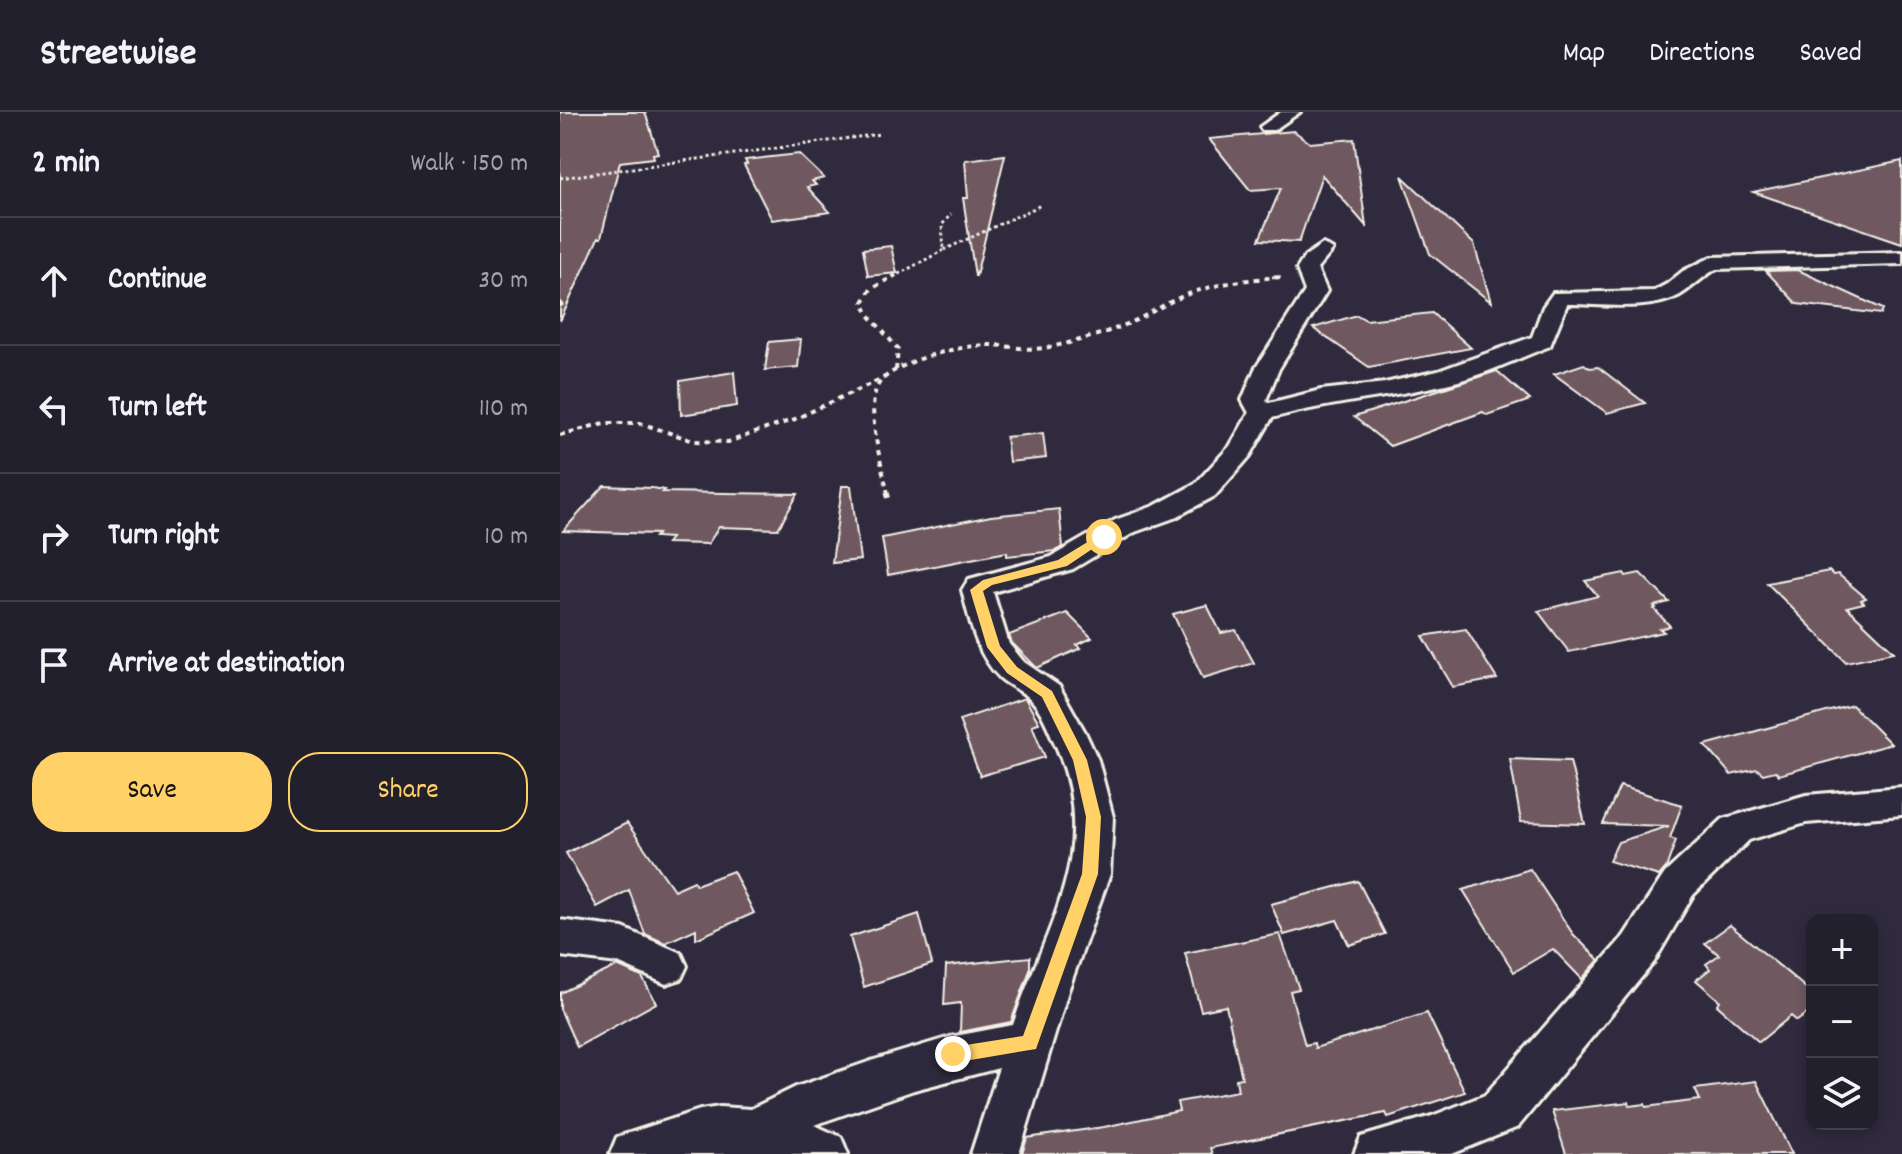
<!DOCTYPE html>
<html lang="en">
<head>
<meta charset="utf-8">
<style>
	:root { --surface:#23202e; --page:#2f2d3a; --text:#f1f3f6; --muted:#a3a3aa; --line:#403e4a; --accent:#ffd166 }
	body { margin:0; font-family:Dekko,sans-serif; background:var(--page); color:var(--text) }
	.controls { position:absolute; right:24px; bottom:24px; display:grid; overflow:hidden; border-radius:16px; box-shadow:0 4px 12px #0003 }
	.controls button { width:72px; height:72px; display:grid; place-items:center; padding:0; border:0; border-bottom:2px solid var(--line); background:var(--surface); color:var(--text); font:40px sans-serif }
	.stop { position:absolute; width:24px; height:24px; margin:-18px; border:6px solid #ffd166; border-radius:50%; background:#fff }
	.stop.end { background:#ffd166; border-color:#fff; box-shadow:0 2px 8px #0008 }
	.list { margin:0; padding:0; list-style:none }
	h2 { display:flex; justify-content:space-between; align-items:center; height:104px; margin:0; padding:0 32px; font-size:34px }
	h2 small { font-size:26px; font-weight:400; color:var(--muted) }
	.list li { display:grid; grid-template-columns:52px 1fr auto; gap:24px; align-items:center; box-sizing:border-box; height:128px; padding:0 32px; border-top:2px solid var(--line) }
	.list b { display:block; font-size:30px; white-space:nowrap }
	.list em { font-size:26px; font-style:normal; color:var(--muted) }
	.actions { display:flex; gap:16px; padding:24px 32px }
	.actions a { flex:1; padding:18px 0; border:2px solid var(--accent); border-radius:32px; text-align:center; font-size:28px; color:var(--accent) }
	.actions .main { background:var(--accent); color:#111 }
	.icon { flex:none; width:44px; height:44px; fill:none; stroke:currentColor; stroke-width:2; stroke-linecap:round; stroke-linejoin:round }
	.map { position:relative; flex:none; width:1342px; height:1042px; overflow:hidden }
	header { display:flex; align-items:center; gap:48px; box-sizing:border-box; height:112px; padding:0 40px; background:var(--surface); border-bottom:2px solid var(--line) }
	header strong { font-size:38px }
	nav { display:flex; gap:44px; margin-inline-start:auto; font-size:28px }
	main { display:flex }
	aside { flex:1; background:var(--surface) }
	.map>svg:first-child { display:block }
	.building { fill:#6f5860; stroke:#f4f1e8; stroke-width:2 }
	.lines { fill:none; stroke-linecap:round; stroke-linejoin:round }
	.street-casing { stroke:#f4f1e8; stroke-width:6 }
	.path-far2 { stroke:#f4f1e8; stroke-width:3; stroke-dasharray:3 3; stroke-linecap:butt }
	.path-far1 { stroke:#f4f1e8; stroke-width:4; stroke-dasharray:5 5; stroke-linecap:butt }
	.path { stroke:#f4f1e8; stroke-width:5; stroke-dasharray:6 6; stroke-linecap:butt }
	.street { fill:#2f2a3d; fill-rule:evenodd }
	.route { fill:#ffd166 }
</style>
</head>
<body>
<header>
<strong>Streetwise</strong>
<nav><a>Map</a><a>Directions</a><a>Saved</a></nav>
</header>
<main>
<aside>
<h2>2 min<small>Walk · 150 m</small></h2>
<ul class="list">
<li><svg class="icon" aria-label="ahead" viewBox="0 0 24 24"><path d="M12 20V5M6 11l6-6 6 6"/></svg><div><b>Continue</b></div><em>30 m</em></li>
<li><svg class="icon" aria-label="left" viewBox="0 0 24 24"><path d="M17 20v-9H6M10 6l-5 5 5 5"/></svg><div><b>Turn left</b></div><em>110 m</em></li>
<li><svg class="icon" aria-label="right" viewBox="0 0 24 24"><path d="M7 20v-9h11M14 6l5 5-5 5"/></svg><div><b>Turn right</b></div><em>10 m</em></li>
<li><svg class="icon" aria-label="arrive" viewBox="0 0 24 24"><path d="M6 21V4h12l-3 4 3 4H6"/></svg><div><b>Arrive at destination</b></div></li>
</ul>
<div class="actions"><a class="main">Save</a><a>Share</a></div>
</aside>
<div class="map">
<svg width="1342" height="1042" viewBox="0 0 1342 1042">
	<rect width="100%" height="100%" fill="#2f2a3d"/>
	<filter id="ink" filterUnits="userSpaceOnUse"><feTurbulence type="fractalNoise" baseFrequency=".0125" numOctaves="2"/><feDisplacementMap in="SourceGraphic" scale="16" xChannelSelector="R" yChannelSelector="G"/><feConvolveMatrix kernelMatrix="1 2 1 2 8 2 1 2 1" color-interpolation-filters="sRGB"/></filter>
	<g filter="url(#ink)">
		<g class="building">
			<path d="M0 0H85L98 41 93 42 94 46 60 50 41 126H38L0 209Z"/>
			<path d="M734 19 750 31 794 27 806 114 762 63 739 130 699 128 721 76 690 78 649 27Z"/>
			<path d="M239 42 264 66 252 69 256 73 247 75 270 100 212 108 184 53 187 52 185 48Z"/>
			<path d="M445 43 416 164H415L403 86H408L405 48Z"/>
			<path d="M1342 49V131L1193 80Z"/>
			<path d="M842 64 914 132 931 190 870 142Z"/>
			<path d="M331 134 337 161 308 164 303 137Z"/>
			<path d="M1238 158 1323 197 1321 202 1237 192 1206 159Z"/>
			<path d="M872 201 911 236 809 255 753 216 797 203 806 208Z"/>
			<path d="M241 227 238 255 205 258 209 230Z"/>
			<path d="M1024 252 1030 256 1038 255 1085 291 1047 301 994 262Z"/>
			<path d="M937 259 970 288 927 303 923 300 830 334 794 305Z"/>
			<path d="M174 260 177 294 121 303 120 269Z"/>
			<path d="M483 321 486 346 449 350 446 325Z"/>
			<path d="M44 374 92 376 104 378 102 380 238 382 218 417 159 415 148 432 107 431 111 426 95 425 98 422 3 419Z"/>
			<path d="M282 374H291L300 448 272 451Z"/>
			<path d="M499 397 503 435 495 439 447 444V440L328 463 322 426 431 404Z"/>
			<path d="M1269 459 1273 463 1278 462 1306 486 1301 488 1304 491 1287 495 1334 540 1286 550 1207 471Z"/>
			<path d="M1064 461 1066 464 1080 461 1109 490 1094 494 1096 496 1094 497 1110 514 1100 517 1104 520 1009 540 978 499 1038 484 1025 469Z"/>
			<path d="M647 493 661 521 676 518 694 551 643 566 613 502Z"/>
			<path d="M507 501 532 526 517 533 521 536 477 556 452 531 449 523Z"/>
			<path d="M906 517 937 567 893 575 863 524Z"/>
			<path d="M465 586 479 611 472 613 485 645 420 664 399 608Z"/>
			<path d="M1292 593 1331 632 1219 663 1215 659 1203 662 1197 657 1171 663 1145 633Z"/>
			<path d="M950 647 1010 649 1025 712 961 710Z"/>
			<path d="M1060 674 1122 693 1110 726 1116 728 1106 756 1099 764 1049 749 1058 730 1109 714 1043 712Z"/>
			<path d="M67 711 114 778 134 769 136 773 173 759 194 801 136 827V817L105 831 85 822 69 778 37 795 6 741Z"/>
			<path d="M970 757 1013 822 1039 848 1022 867 993 837 954 860 903 778Z"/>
			<path d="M798 769 825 822 789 833 777 808 724 823 711 792Z"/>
			<path d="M359 802 372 852 304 875 290 825Z"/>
			<path d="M1170 813 1252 881V898L1237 909 1231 904 1199 930 1157 893 1160 889 1136 868 1150 857 1146 852 1159 843 1145 831Z"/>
			<path d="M720 822 739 877 730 879 745 933 754 931 755 936 867 901 905 980 828 1005 826 1001 650 1036 652 1042H462L467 1026 544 1015 619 999 617 990 678 979 676 967 682 966 666 894 641 899 625 841Z"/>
			<path d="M470 845V858L451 910 400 920 401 891 384 893 386 854Z"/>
			<path d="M57 854 82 865 96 891 17 935 0 897V881Z"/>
			<path d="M1196 969 1232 1042H1006L992 999 1069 990 1070 994 1085 992 1086 995 1140 988 1135 977Z"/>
		</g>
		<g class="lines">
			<g class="street-casing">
				<g id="street">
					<path d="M721 0H740L714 18H702L700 15Z"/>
					<path d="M763 132 773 138 757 157 767 179 719 257 706 288 709 291 761 278 825 271 878 259 972 225 983 195 993 181 1094 179 1107 172 1123 159 1152 145 1342 140V152L1156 157C1143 164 1133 175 1120 183 1089 200 1042 192 1007 192L990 234C956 247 922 264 886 272 828 286 769 290 712 306L690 344 655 384 614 406 575 420 513 457 433 480 449 532 464 550 499 574 525 620 538 648 553 705 550 762 508 879 459 1042H411L439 956 354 978 254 1013 281 1025 288 1042H50L57 1025 140 998 160 995 191 997 236 975 314 948 390 925 453 913C485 816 542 738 496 634 490 621 484 603 474 591 466 580 450 575 440 566 416 542 410 509 402 478L409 467 491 445 555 408 594 394 635 372 670 334 689 301 682 288 695 257 745 179 737 157 745 144Z"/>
					<path d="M1342 675V703L1246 711 1189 728 1133 783 1094 850 958 1015 892 1042H794L801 1025 872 1004 925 983 1064 824 1105 761 1163 707 1246 683Z"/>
					<path d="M0 808 63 816 121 841 127 854 121 867 106 872 58 851 0 844Z"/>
				</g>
			</g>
			<g class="path-far2">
				<path d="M0 66 320 22"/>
				<path d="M384 138 481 93"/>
				<path d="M333 165 384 138 382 113 391 102"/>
				<path d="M712 165H722"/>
			</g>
			<g class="path-far1">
				<path d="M0 193 3 192"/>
				<path d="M336 258 338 237 309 203 303 190 311 177 336 163"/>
				<path d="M0 323 44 311H80L134 329 168 330 235 307 325 265"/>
				<path d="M328 382C323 357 302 289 321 269 341 248 400 233 429 233 447 233 465 239 484 236 513 231 544 222 572 210 590 202 607 190 626 183 657 171 689 167 722 165"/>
			</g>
			<path class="path" d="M327 380 329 388"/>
			<use href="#street" class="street"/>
		</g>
	</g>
	<path class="route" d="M539 423 550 425 507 454 432 473 423 479 440 534 457 555 492 579 527 648 541 705 538 762 476 937 393 951 387 948 384 942 387 936 463 924 522 762 526 705 513 648 482 585 447 561 427 535 410 478 423 468 498 448Z"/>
</svg>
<div class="controls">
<button>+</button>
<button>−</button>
<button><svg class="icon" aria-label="layers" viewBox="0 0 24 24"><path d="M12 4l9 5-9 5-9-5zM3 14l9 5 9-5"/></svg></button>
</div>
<div class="stop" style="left:544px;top:425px"></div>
<div class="stop end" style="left:393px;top:942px"></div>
</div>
</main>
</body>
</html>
